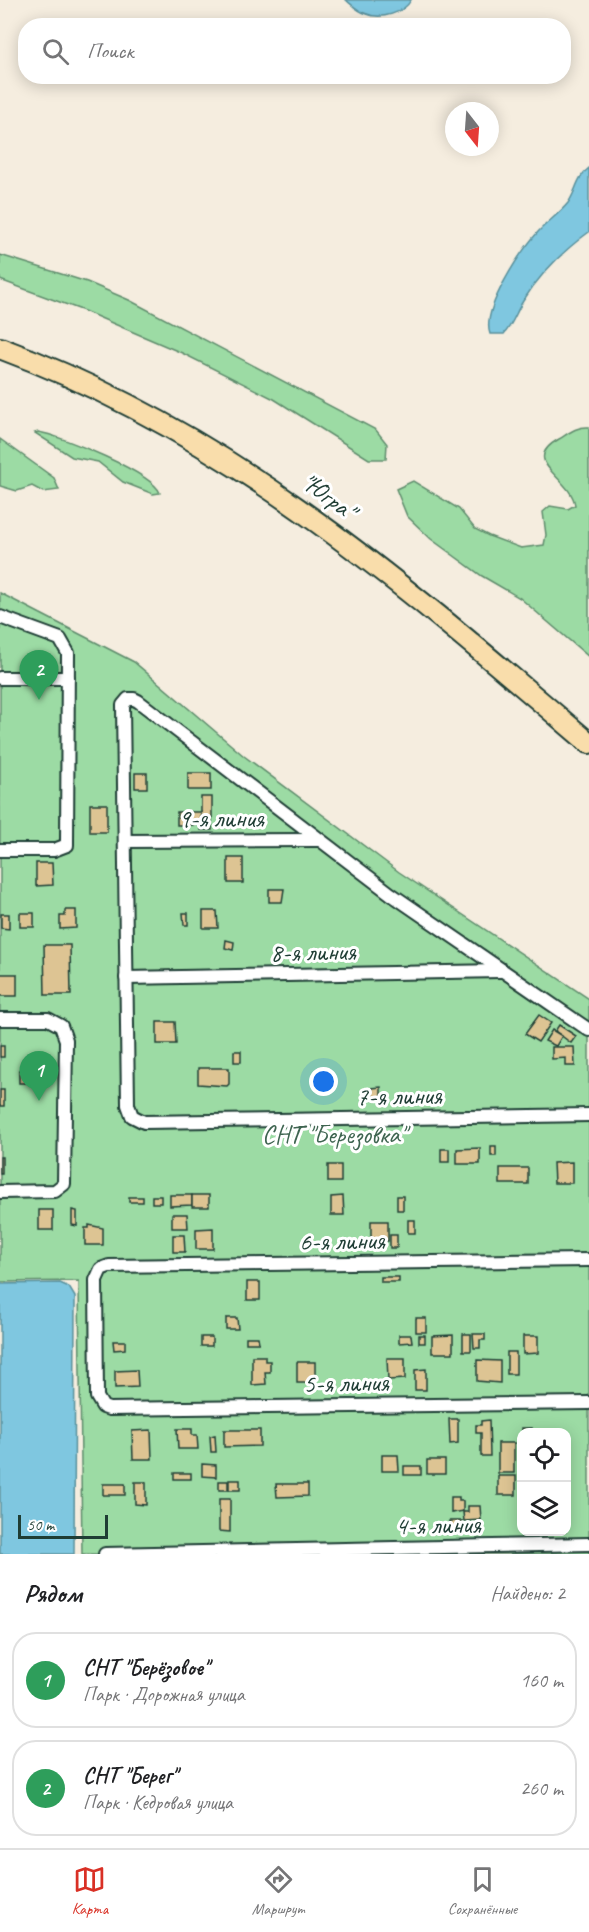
<!DOCTYPE html>
<html lang="ru">
<head>
<meta charset="utf-8">
<style>
	:root { --surface:#fff; --page:#f6f6f6; --text:#202124; --muted:#757577; --line:#e0e0e0; --accent:#d93025 }
	body { margin:0; font-family:Caveat,sans-serif; background:var(--page); color:var(--text) }
	.controls { position:absolute; right:18px; bottom:18px; display:grid; overflow:hidden; border-radius:12px; box-shadow:0 3px 15px #0003 }
	.controls button { width:54px; height:54px; display:grid; place-items:center; padding:0; border:0; border-bottom:2px solid var(--line); background:var(--surface); color:var(--text); font:30px sans-serif }
	.compass { position:absolute; left:445px; top:102px; width:54px; height:54px; border-radius:50%; background:var(--surface); box-shadow:0 3px 15px #0003; rotate:163deg }
	.scale { position:absolute; left:18px; bottom:15px; width:90px; box-sizing:border-box; padding-left:6px; border:3px solid #1f3d34; border-top:0; font-size:16px; line-height:21px; white-space:nowrap; color:#1f3d34; -webkit-text-stroke:4px #fff; paint-order:stroke }
	.you { position:absolute; left:324px; top:1082px; width:21px; height:21px; margin:-15px; border:4px solid #fff; border-radius:50%; background:#1a73e8; box-shadow:0 0 0 9px #1a73e833 }
	.badge { display:grid; place-items:center; width:39px; height:39px; border-radius:50%; background:var(--accent); color:#fff; font-size:20px; font-weight:700 }
	.pin { position:absolute; translate:-50% -50px; filter:drop-shadow(0 2px 3px #0008) }
	.pin::after { content:''; position:absolute; top:32px; width:21px; height:18px; background:inherit; clip-path:polygon(0 0,100% 0,50% 100%) }
	.list { margin:0; padding:0; list-style:none }
	h2 { display:flex; justify-content:space-between; align-items:center; height:78px; margin:0; padding:0 24px; font-size:26px }
	h2 small { font-size:20px; font-weight:400; color:var(--muted) }
	.list li { display:grid; grid-template-columns:39px 1fr auto; gap:18px; align-items:center; box-sizing:border-box; height:96px; margin:0 12px 12px; padding:0 12px; border:2px solid var(--line); border-radius:24px }
	.list b { display:block; font-size:22px; white-space:nowrap }
	.list p { margin:0; font-size:20px; white-space:nowrap; color:var(--muted) }
	.list em { font-size:20px; font-style:normal; color:var(--muted) }
	.icon { flex:none; width:33px; height:33px; fill:none; stroke:currentColor; stroke-width:2; stroke-linecap:round; stroke-linejoin:round }
	.map { position:relative; flex:none; width:589px; height:1554px; overflow:hidden }
	.search { position:absolute; background:var(--surface); box-shadow:0 3px 15px #0003; left:18px; right:18px; top:18px; height:66px; display:flex; align-items:center; gap:15px; box-sizing:border-box; padding:0 21px; border-radius:24px; color:var(--muted); font-size:22px }
	.sheet { height:294px; background:var(--surface) }
	nav { display:flex; justify-content:space-around; align-items:center; box-sizing:border-box; height:84px; border-top:2px solid var(--line); background:var(--surface); font-size:16px; color:var(--muted) }
	nav a { display:grid; justify-items:center; gap:3px }
	nav .on { color:var(--accent) }
	.map>svg:first-child { display:block }
	.green { fill:#9cdba4; stroke:#5e8c6c; stroke-width:1.5; fill-rule:evenodd }
	.water { fill:#7fc7e0; stroke:#59909b; stroke-width:1.5 }
	.building { fill:#ddc493; stroke:#1f3d34; stroke-width:1.5 }
	.lines { fill:none; stroke-linecap:round; stroke-linejoin:round }
	.minor-casing { stroke:#1f3d34; stroke-width:16 }
	.trunk-casing { stroke:#1f3d34; stroke-width:24 }
	.minor { stroke:#fff; stroke-width:12 }
	.trunk { stroke:#f9ddab; stroke-width:20 }
	.labels { text-anchor:middle; dominant-baseline:central; stroke-width:6; stroke-linejoin:round; paint-order:stroke }
	.street-label { font-size:26px; fill:#1f3d34; stroke:#fff }
	.park-label { font-size:26px; fill:#3e6450; stroke:#fff }
</style>
</head>
<body>
<div class="map">
<svg width="589" height="1554" viewBox="0 0 589 1554">
	<rect width="100%" height="100%" fill="#f5eddf"/>
	<filter id="ink" filterUnits="userSpaceOnUse"><feTurbulence type="fractalNoise" baseFrequency=".0167" numOctaves="2"/><feDisplacementMap in="SourceGraphic" scale="12" xChannelSelector="R" yChannelSelector="G"/><feConvolveMatrix kernelMatrix="1 2 1 2 8 2 1 2 1" color-interpolation-filters="sRGB"/></filter>
	<g filter="url(#ink)">
		<g class="green">
			<path d="M0 255 87 282 129 300 376 430 387 444 386 459H369L274 399 182 353 84 311 0 280Z"/>
			<path d="M589 427V657L520 598 482 576 431 539 407 516 396 489 413 481 459 509 475 529 489 536 521 548 544 545 546 535 543 512 550 506 568 509 575 505C571 477 518 462 559 439 569 433 577 426 589 427Z"/>
			<path d="M38 432C60 435 154 474 160 493L153 494 123 482 98 462 72 457 35 433Z"/>
			<path d="M0 439 54 478 59 490 43 492 32 486 17 491 0 486Z"/>
			<path d="M0 593 134 662 244 756 399 872 589 999V1554H82L79 1281 0 1282ZM522 1432H566V1532H522Z"/>
		</g>
		<g class="water">
			<path d="M346 0H411C404 13 381 20 367 14 359 12 352 5 346 0Z"/>
			<path d="M589 168V232C563 251 540 274 523 301 516 312 513 324 504 334H490C481 310 521 251 538 232 547 222 559 214 568 203 577 190 576 178 589 168Z"/>
			<path d="M60 1283 69 1287 75 1297 74 1554H0V1284Z"/>
		</g>
		<g class="building">
			<rect x="135" y="773" width="12" height="15"/>
			<rect x="188" y="773" width="23" height="17"/>
			<rect x="201" y="797" width="11" height="33"/>
			<rect x="90" y="804" width="17" height="28"/>
			<rect x="177" y="812" width="24" height="13"/>
			<rect x="228" y="858" width="15" height="25"/>
			<path d="M36 863H52L53 885 36 886Z"/>
			<path d="M269 889H284L282 902H269Z"/>
			<path d="M65 910H76V928L60 929V916H65Z"/>
			<path d="M203 911H217L218 928H203Z"/>
			<rect x="20" y="913" width="14" height="14"/>
			<path d="M183 913H188V925H184Z"/>
			<path d="M1 914H9V929L1 928Z"/>
			<path d="M226 940 234 942 233 950 225 948Z"/>
			<path d="M44 945H70L71 995H45Z"/>
			<rect x="0" y="974" width="17" height="22"/>
			<path d="M539 1015 551 1023 538 1042 525 1034Z"/>
			<path d="M157 1022H175L176 1044H157Z"/>
			<path d="M559 1025 576 1036 571 1043 555 1031Z"/>
			<path d="M552 1030 562 1036 556 1046 545 1041Z"/>
			<rect x="0" y="1046" width="4" height="11"/>
			<path d="M552 1047H574L575 1066H566V1058L552 1059Z"/>
			<rect x="234" y="1051" width="7" height="11"/>
			<path d="M198 1068H229V1084L227 1086 198 1084Z"/>
			<rect x="19" y="1070" width="7" height="13"/>
			<path d="M381 1087V1100H373L372 1088Z"/>
			<rect x="0" y="1090" width="4" height="16"/>
			<rect x="491" y="1146" width="5" height="10"/>
			<path d="M480 1148V1164H457V1149Z"/>
			<rect x="441" y="1149" width="8" height="13"/>
			<rect x="0" y="1157" width="2" height="17"/>
			<path d="M572 1162V1183H554L553 1163Z"/>
			<rect x="328" y="1165" width="13" height="17"/>
			<rect x="500" y="1168" width="28" height="16"/>
			<path d="M170 1195H192V1205L170 1206Z"/>
			<rect x="192" y="1195" width="17" height="12"/>
			<rect x="152" y="1196" width="9" height="7"/>
			<path d="M343 1196 344 1215H331V1197Z"/>
			<rect x="397" y="1196" width="6" height="14"/>
			<rect x="129" y="1197" width="14" height="5"/>
			<rect x="39" y="1210" width="14" height="20"/>
			<path d="M72 1210 77 1211V1226L72 1225Z"/>
			<path d="M172 1214H187L188 1228H172Z"/>
			<rect x="408" y="1220" width="7" height="13"/>
			<path d="M371 1221H388V1241L371 1242Z"/>
			<path d="M89 1225 103 1228V1245H85V1228H89Z"/>
			<path d="M213 1228V1249H196V1229Z"/>
			<path d="M173 1235H184L185 1252H173Z"/>
			<rect x="390" y="1235" width="7" height="13"/>
			<rect x="381" y="1277" width="18" height="5"/>
			<rect x="247" y="1282" width="13" height="18"/>
			<path d="M226 1318H237L238 1329H226Z"/>
			<rect x="416" y="1318" width="10" height="14"/>
			<rect x="463" y="1334" width="8" height="17"/>
			<path d="M473 1334H485V1340H480V1348H474Z"/>
			<path d="M399 1335H411L412 1342 399 1343Z"/>
			<rect x="419" y="1335" width="6" height="8"/>
			<path d="M453 1335V1353H432V1336Z"/>
			<path d="M523 1336H538V1353L523 1354Z"/>
			<rect x="201" y="1337" width="11" height="9"/>
			<path d="M246 1337H258L259 1343H246Z"/>
			<path d="M113 1341H125V1349L114 1350Z"/>
			<rect x="507" y="1352" width="9" height="22"/>
			<path d="M252 1356H265V1361H270V1372H265L266 1384 252 1385Z"/>
			<path d="M387 1358H405V1379L388 1380Z"/>
			<path d="M477 1360 500 1361V1383L477 1381Z"/>
			<rect x="297" y="1362" width="18" height="21"/>
			<path d="M426 1369V1390H415V1370Z"/>
			<path d="M137 1370 138 1387 115 1388V1371Z"/>
			<path d="M449 1419H458V1443L450 1444Z"/>
			<path d="M489 1420 490 1456H481V1433H476V1425H481V1421Z"/>
			<rect x="522" y="1428" width="10" height="4"/>
			<path d="M177 1429H192V1435H197L198 1449H178Z"/>
			<path d="M151 1430 152 1459H133L132 1431Z"/>
			<path d="M224 1430H260V1446L224 1447Z"/>
			<path d="M215 1435 216 1452H211L210 1436Z"/>
			<rect x="498" y="1443" width="16" height="30"/>
			<path d="M382 1455H398L399 1471H382Z"/>
			<rect x="427" y="1460" width="18" height="14"/>
			<path d="M202 1464 216 1465V1477L202 1476Z"/>
			<rect x="404" y="1466" width="17" height="9"/>
			<rect x="174" y="1473" width="17" height="6"/>
			<rect x="498" y="1476" width="18" height="19"/>
			<rect x="229" y="1480" width="11" height="10"/>
			<rect x="219" y="1481" width="9" height="9"/>
			<path d="M135 1482H146V1505L135 1504Z"/>
			<rect x="103" y="1484" width="22" height="11"/>
			<path d="M276 1484H308V1496L277 1497Z"/>
			<path d="M451 1497H459V1501H463V1511L451 1513Z"/>
			<path d="M219 1499H230V1532L219 1531Z"/>
			<path d="M468 1506H480L481 1520 464 1521 463 1512H468Z"/>
			<rect x="449" y="1521" width="13" height="12"/>
		</g>
		<g class="lines">
			<g class="minor-casing">
				<g id="minor">
					<path d="M0 617 60 639 68 653 67 845 54 850H0"/>
					<path d="M0 678H68"/>
					<path d="M125 841 318 840"/>
					<path d="M126 978 500 971"/>
					<path d="M0 1019H48L61 1026 66 1040 64 1184 55 1191 0 1192"/>
					<path d="M589 1030 391 894 138 701 134 699H128L123 705 128 1105 132 1116 144 1122 589 1115"/>
					<path d="M589 1260 109 1266 101 1269 96 1280 97 1397 103 1407 109 1409 589 1403"/>
					<path d="M105 1554 589 1544"/>
				</g>
			</g>
			<g class="trunk-casing">
				<path id="trunk" d="M0 348C232 434 404 585 589 743"/>
			</g>
			<use href="#minor" class="minor"/>
			<use href="#trunk" class="trunk"/>
		</g>
	</g>
	<g class="labels">
		<g class="street-label">
			<text transform="translate(328 496) rotate(36)">"Югра"</text>
			<text x="221" y="818">9-я линия</text>
			<text transform="translate(313 952) rotate(-1)">8-я линия</text>
			<text transform="translate(399 1096) rotate(-1)">7-я линия</text>
			<text transform="translate(342 1241) rotate(-1)">6-я линия</text>
			<text transform="translate(346 1383) rotate(-1)">5-я линия</text>
			<text transform="translate(438 1525) rotate(-1)">4-я линия</text>
		</g>
		<g class="park-label">
			<text x="334" y="1134">СНТ "Березовка"</text>
		</g>
	</g>
</svg>
<div class="controls">
<button><svg class="icon" aria-label="locate" viewBox="0 0 24 24"><circle cx="12" cy="12" r="6"/><path d="M12 2v4M12 18v4M2 12h4M18 12h4"/></svg></button>
<button><svg class="icon" aria-label="layers" viewBox="0 0 24 24"><path d="M12 4l9 5-9 5-9-5zM3 14l9 5 9-5"/></svg></button>
</div>
<svg class="compass" viewBox="-18 -18 36 36"><path d="M0-13l5 13h-10z" fill="#e53935"/><path d="M0 13l5-13h-10z" fill="#757577"/></svg>
<div class="scale">50 m</div>
<div class="you"></div>
<div class="pin badge" style="left:39px;top:1101px;background:#2e9e5b">1</div>
<div class="pin badge" style="left:39px;top:700px;background:#2e9e5b">2</div>
<div class="search"><svg class="icon" aria-label="search" viewBox="0 0 24 24"><circle cx="10" cy="10" r="6"/><path d="M15 15l6 6"/></svg>Поиск</div>
</div>
<section class="sheet">
<h2>Рядом<small>Найдено: 2</small></h2>
<ul class="list">
<li><span class="badge" style="background:#2e9e5b">1</span><div><b>СНТ &quot;Берёзовое&quot;</b><p>Парк · Дорожная улица</p></div><em>160 m</em></li>
<li><span class="badge" style="background:#2e9e5b">2</span><div><b>СНТ &quot;Берег&quot;</b><p>Парк · Кедровая улица</p></div><em>260 m</em></li>
</ul>
</section>
<nav>
<a class="on"><svg class="icon" aria-label="map" viewBox="0 0 24 24"><path d="M3 6l6-2 6 2 6-2v14l-6 2-6-2-6 2zM9 4v14M15 6v14"/></svg>Карта</a>
<a><svg class="icon" aria-label="directions" viewBox="0 0 24 24"><path d="M12 3l9 9-9 9-9-9zM9 14v-3h6M13 9l2 2-2 2"/></svg>Маршрут</a>
<a><svg class="icon" aria-label="saved" viewBox="0 0 24 24"><path d="M7 4h10v16l-5-4-5 4z"/></svg>Сохранённые</a>
</nav>
</body>
</html>
